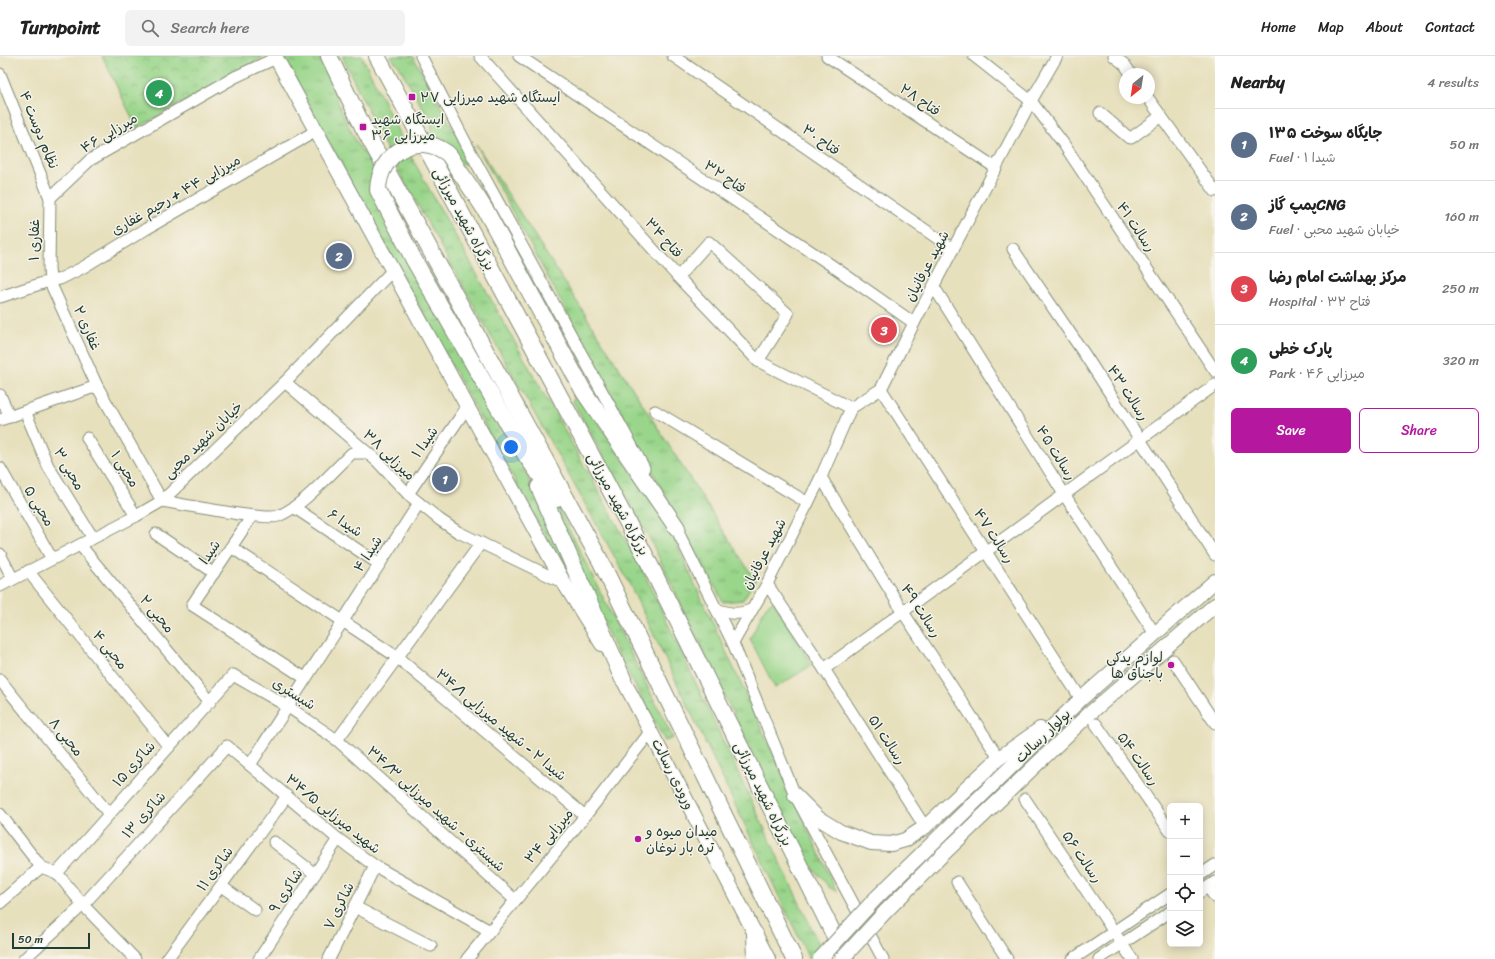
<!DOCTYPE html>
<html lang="en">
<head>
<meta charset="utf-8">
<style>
	:root { --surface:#fff; --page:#f2f2f2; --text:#222; --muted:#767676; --line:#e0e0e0; --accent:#b5179e }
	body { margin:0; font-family:Sriracha,"Playpen Sans Arabic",sans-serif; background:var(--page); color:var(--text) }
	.controls { position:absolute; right:12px; bottom:12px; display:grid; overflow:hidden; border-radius:6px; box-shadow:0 2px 10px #0003 }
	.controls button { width:36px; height:36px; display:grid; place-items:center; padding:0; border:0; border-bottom:1px solid var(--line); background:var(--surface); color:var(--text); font:20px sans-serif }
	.compass { position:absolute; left:1119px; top:12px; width:36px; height:36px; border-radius:50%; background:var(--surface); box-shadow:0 2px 10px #0003; rotate:210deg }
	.scale { position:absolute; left:12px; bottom:10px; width:78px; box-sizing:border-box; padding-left:4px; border:2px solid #1f3d34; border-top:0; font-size:11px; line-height:14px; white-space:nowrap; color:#1f3d34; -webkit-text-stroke:3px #f7f3e8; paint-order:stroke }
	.you { position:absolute; left:511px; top:391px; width:14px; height:14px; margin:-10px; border:3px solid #fff; border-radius:50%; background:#1a73e8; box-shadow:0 0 0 6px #1a73e833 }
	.badge { display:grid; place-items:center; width:26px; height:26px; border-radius:50%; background:var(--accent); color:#fff; font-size:13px; font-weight:700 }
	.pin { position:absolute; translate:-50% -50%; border:2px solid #fff; box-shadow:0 1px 4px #0006 }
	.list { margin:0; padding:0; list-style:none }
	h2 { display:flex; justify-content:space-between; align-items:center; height:52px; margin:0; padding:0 16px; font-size:17px }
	h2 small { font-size:13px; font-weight:400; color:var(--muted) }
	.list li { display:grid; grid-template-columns:26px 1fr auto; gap:12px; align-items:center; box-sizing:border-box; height:72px; padding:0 16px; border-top:1px solid var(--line) }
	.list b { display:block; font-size:15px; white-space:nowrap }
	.list p { margin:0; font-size:13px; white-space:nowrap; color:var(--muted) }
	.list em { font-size:13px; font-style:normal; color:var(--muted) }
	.actions { display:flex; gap:8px; padding:12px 16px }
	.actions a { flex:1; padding:9px 0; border:1px solid var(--accent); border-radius:6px; text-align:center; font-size:14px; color:var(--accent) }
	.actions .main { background:var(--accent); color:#fff }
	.icon { flex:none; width:22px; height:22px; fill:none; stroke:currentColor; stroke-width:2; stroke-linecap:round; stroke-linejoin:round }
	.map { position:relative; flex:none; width:1215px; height:903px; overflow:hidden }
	header { display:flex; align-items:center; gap:24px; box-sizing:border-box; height:56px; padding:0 20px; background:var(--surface); border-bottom:1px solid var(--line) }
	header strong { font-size:19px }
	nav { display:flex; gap:22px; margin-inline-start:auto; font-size:14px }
	.search { width:280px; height:36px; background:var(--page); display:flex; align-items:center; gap:10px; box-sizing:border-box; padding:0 14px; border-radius:6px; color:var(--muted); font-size:15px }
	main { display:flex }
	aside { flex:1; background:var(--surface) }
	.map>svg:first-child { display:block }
	.grass { fill:url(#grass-tufts); stroke:#5c895f }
	.park { fill:url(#park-crowns); stroke:#5c895f }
	.garden { fill:#99d58a; stroke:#5c895f }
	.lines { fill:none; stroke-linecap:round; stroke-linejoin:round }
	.minor-casing { stroke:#838e78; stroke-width:13 }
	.major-casing { stroke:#838e78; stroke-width:16 }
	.highway-casing { stroke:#838e78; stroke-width:18 }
	.minor { stroke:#fff; stroke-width:11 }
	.major { stroke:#fff; stroke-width:14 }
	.highway { stroke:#fff; stroke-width:16 }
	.major-bridge-casing { stroke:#838e78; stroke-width:16; stroke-linecap:butt }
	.highway-bridge-casing { stroke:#838e78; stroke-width:18; stroke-linecap:butt }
	.major-bridge { stroke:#fff; stroke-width:14 }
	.highway-bridge { stroke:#fff; stroke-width:16 }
	.poi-dot { fill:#b5179e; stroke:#f7f3e8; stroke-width:1.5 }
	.labels { text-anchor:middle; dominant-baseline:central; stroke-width:3; stroke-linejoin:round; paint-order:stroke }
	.poi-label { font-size:14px; fill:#1f3d34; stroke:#f7f3e8; text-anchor:start }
	.street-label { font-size:14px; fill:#1f3d34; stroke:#f7f3e8 }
</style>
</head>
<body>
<header>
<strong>Turnpoint</strong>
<div class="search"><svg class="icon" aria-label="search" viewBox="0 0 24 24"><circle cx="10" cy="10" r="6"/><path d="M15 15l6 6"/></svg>Search here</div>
<nav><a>Home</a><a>Map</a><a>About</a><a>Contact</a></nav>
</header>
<main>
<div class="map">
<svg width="1215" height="903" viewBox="0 0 1215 903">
	<defs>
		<pattern id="grass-tufts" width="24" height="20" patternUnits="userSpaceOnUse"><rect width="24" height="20" fill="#99d58a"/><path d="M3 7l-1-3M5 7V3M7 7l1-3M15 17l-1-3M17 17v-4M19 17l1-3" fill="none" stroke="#7cae72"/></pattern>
		<pattern id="park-crowns" width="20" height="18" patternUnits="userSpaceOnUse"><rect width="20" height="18" fill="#99d58a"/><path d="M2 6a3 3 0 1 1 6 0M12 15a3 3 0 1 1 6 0" fill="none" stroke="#7cae72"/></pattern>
	</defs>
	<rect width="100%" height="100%" fill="#f7f3e8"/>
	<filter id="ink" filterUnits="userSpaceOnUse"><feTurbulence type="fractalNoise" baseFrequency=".025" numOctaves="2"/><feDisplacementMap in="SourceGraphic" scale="8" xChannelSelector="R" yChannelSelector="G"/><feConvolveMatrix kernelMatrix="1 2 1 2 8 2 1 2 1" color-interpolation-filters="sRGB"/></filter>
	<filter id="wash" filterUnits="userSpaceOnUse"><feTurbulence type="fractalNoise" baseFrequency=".012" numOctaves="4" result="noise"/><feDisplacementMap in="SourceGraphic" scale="16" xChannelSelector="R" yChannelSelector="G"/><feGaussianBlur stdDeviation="0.9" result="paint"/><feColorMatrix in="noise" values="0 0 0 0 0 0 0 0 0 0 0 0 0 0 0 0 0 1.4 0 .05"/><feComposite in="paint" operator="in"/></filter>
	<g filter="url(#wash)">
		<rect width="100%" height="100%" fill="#e7e0bd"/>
		<g class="grass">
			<path d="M283 0H319L334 33 341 55 359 91 375 111 470 294 568 510 564 514 335 97Z"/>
			<path d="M342 0H362L404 88 642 513 826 903H809L627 523 388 96Z"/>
			<path d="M390 0H413L471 106 446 112 430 83 432 69 399 10Z"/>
			<path d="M476 88 755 524 743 544 723 546Z"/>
			<path d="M580 339 669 472 837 836 829 831 799 796 650 483 572 344Z"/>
			<path d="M558 451 673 682 665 685 613 589 554 456Z"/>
		</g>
		<path class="park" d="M102 0H261L262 2 137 72Z"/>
		<path class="garden" d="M773 545 812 609 775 632 750 583 766 550Z"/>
	</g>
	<g filter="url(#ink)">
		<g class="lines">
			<g class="minor-casing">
				<g id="minor">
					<path d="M421 0 471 97 644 412"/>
					<path d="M480 0 678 221 758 305 851 352"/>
					<path d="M519 0 831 209 914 267"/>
					<path d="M673 0 953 193"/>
					<path d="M827 0 996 112"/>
					<path d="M974 0 1031 45 1063 87 1215 315"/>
					<path d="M1114 0 1125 9 1131 18"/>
					<path d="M0 18 50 142 49 212 50 226 97 330 162 445C181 448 265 465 278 460 302 451 332 416 352 397H368"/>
					<path d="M1148 42 1215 135"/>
					<path d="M1100 57 1128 81 1131 82 1161 60"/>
					<path d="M50 142 90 104 235 21 276 2"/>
					<path d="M1013 193 1085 299 1215 499"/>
					<path d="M678 221 709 186 788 258 758 305"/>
					<path d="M934 231 1064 438 1155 578"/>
					<path d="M0 241 43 227 60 223 82 212 146 173 316 75"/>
					<path d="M285 326 377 405 408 438 440 464 458 476 481 487 564 527"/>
					<path d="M881 333 1081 643"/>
					<path d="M0 339 10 361"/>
					<path d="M25 355 48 410 93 482"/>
					<path d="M655 355 808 447"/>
					<path d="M0 364 97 330"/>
					<path d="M87 382 136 460"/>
					<path d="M0 412 52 503"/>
					<path d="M821 421 903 556 999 702"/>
					<path d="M408 438 467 351"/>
					<path d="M295 452 379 508"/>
					<path d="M252 460 192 549 305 622"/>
					<path d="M673 466 733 587 795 739 883 903"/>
					<path d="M156 478 214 517"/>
					<path d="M80 489 210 646"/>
					<path d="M231 491 397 601 585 760"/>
					<path d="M0 498 13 523"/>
					<path d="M28 515 169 691"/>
					<path d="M767 528 824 613 925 771"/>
					<path d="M0 530 136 460 162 445 285 326 392 215"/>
					<path d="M716 553C730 558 737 559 751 554"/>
					<path d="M733 587 767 528 821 421 851 352 881 333 914 267 1031 45 1057 0"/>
					<path d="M1173 604 1215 667"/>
					<path d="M824 613 1215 329"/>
					<path d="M0 624 109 758"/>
					<path d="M1096 668 1170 775"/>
					<path d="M337 684 481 487"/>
					<path d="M250 709 419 447"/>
					<path d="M1025 743 1132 903"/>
					<path d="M0 758 41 811 57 817 83 849 135 903"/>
					<path d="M274 786 315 818"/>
					<path d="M57 817 233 619 287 650 337 684 515 844"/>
					<path d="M1200 819 1215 809"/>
					<path d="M957 826 1007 903"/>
					<path d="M221 830 255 854"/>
					<path d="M1208 831 1215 841"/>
					<path d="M1200 836 1215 826"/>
					<path d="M0 847 41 811"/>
					<path d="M355 851 431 890"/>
					<path d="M24 903 83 849 227 690 338 783 375 810 490 875"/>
					<path d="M167 903 287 740"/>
					<path d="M259 903 338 783"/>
					<path d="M329 903 375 810"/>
					<path d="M467 903 585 760 651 675"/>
					<path d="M1073 903 1170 838"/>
					<path d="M1099 903 1170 856"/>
				</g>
			</g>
			<g class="major-casing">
				<g id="major">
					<path d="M275 0 564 527 602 588"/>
					<path d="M618 614 677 726 768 903"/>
					<path d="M795 739 818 762 841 776 871 787 891 788 905 784 925 771 999 702 1040 673"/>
					<path d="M876 842 1081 643 1215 525"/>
					<path d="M885 856 940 801 1088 659 1215 549"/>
				</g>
			</g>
			<g class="highway-casing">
				<g id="highway">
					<path d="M329 0 363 71 601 506 794 903"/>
					<path d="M377 0 645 499 846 903"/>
					<path d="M486 155 584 336 677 472"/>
					<path d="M414 204 525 398 557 443"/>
					<path d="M539 431 623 623"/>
					<path d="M755 878 756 903"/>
				</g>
			</g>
			<use href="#minor" class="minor"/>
			<use href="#major" class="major"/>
			<use href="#highway" class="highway"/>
			<g class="major-bridge-casing">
				<g id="major-bridge">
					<path d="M820 903 876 842"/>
					<path d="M842 903 885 856"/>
				</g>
			</g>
			<g class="highway-bridge-casing">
				<path id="highway-bridge" d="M414 204 378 134C379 98 416 74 447 97 451 100 454 107 457 112 467 126 477 141 486 155"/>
			</g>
			<use href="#major-bridge" class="major-bridge"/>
			<use href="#highway-bridge" class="highway-bridge"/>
		</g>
	</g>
	<g class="poi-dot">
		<rect x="408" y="37" width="8" height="8" rx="2"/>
		<rect x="359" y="67" width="8" height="8" rx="2"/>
		<circle cx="1171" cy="609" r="4"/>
		<circle cx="638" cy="783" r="4"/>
	</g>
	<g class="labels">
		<g class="poi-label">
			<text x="420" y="41">ایستگاه شهید میرزایی ۲۷</text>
			<text x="371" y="63">ایستگاه شهید<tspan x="371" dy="16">میرزایی ۳۶</tspan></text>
			<text x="1163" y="601" text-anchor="end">لوازم یدکی<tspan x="1163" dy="16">باجناق ها</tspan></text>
			<text x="646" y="775">میدان میوه و<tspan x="646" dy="16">تره بار نوغان</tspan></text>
		</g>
		<g class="street-label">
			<text transform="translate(920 44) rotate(34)">فتاح ۲۸</text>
			<text transform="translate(39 74) rotate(68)">نظام دوست ۴</text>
			<text transform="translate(109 77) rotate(-31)">میرزایی ۴۶</text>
			<text transform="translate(821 84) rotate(35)">فتاح ۳۰</text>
			<text transform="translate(725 121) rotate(34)">فتاح ۳۲</text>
			<text transform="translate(176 139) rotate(-30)">میرزایی ۴۴ + رحیم غفاری</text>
			<text transform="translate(464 163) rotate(62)">بزرگراه شهید میرزائی</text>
			<text transform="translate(1136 171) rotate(56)">رسالت ۴۱</text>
			<text transform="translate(664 182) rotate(48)">فتاح ۳۴</text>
			<text transform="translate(34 184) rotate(-90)">غفاری ۱</text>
			<text transform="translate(927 210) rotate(-62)">شهید عرفانیان</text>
			<text transform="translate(87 272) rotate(66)">غفاری ۲</text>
			<text transform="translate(1128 337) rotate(57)">رسالت ۴۳</text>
			<text transform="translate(203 384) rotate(-44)">خیابان شهید محبی</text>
			<text transform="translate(425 386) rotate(-55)">شیدا ۱</text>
			<text transform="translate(1056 397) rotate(58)">رسالت ۴۵</text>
			<text transform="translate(389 399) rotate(44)">میرزایی ۳۸</text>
			<text transform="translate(69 413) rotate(60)">محبی ۳</text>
			<text transform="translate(125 413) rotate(58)">محبی ۱</text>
			<text transform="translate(618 448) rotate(62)">بزرگراه شهید میرزائی</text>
			<text transform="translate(39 450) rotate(59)">محبی ۵</text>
			<text transform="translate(345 467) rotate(34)">شیدا ۶</text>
			<text transform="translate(994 480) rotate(57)">رسالت ۴۷</text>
			<text transform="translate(210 496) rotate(-56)">شیدا</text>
			<text transform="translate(368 498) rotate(-57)">شیدا ۴</text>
			<text transform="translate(764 498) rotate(-62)">شهید عرفانیان</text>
			<text transform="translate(921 555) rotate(57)">رسالت ۴۹</text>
			<text transform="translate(157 558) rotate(50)">محبی ۲</text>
			<text transform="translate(110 594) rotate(51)">محبی ۴</text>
			<text transform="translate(294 638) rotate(32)">شبستری</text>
			<text transform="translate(501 669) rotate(40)">شیدا ۲ - شهید میرزایی ۳۴/۱</text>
			<text transform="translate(1043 680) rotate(-44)">بولوار رسالت</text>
			<text transform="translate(66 681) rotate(51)">محبی ۸</text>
			<text transform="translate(887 684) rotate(57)">رسالت ۵۱</text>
			<text transform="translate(1138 703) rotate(55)">رسالت ۵۴</text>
			<text transform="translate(134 708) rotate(-48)">شاکری ۱۵</text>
			<text transform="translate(673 718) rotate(63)">ورودی رسالت</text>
			<text transform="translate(763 738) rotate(64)">بزرگراه شهید میرزائی</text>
			<text transform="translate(436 753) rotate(42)">شبستری - شهید میرزایی ۳۴/۳</text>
			<text transform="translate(333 758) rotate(39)">شهید میرزایی ۳۴/۵</text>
			<text transform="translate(144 759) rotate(-48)">شاکری ۱۳</text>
			<text transform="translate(549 780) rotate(-50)">میرزایی ۳۴</text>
			<text transform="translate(1082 801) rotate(56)">رسالت ۵۶</text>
			<text transform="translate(215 813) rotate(-54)">شاکری ۱۱</text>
			<text transform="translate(286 835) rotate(-57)">شاکری ۹</text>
			<text transform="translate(339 850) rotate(-64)">شاکری ۷</text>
		</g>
	</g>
</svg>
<div class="controls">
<button>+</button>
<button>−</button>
<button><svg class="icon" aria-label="locate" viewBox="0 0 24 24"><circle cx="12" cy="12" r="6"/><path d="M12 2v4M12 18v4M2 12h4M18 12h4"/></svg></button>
<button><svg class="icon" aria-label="layers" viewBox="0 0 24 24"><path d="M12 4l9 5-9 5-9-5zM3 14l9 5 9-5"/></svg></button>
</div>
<svg class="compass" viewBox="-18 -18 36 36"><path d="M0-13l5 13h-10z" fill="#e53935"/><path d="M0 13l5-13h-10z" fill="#767676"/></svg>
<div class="scale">50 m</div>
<div class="you"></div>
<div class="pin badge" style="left:445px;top:423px;background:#5c6f8a">1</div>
<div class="pin badge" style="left:339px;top:200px;background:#5c6f8a">2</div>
<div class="pin badge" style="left:884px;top:274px;background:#e0444e">3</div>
<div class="pin badge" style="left:159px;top:37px;background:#2e9e5b">4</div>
</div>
<aside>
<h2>Nearby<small>4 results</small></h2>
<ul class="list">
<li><span class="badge" style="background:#5c6f8a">1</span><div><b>جایگاه سوخت ۱۳۵</b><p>Fuel · شیدا ۱</p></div><em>50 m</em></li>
<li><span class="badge" style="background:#5c6f8a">2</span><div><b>پمپ گازCNG</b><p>Fuel · خیابان شهید محبی</p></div><em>160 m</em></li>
<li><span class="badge" style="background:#e0444e">3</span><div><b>مرکز بهداشت امام رضا</b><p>Hospital · فتاح ۳۲</p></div><em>250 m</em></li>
<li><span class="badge" style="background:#2e9e5b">4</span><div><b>پارک خطی</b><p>Park · میرزایی ۴۶</p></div><em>320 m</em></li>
</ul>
<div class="actions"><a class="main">Save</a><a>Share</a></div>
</aside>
</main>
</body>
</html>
